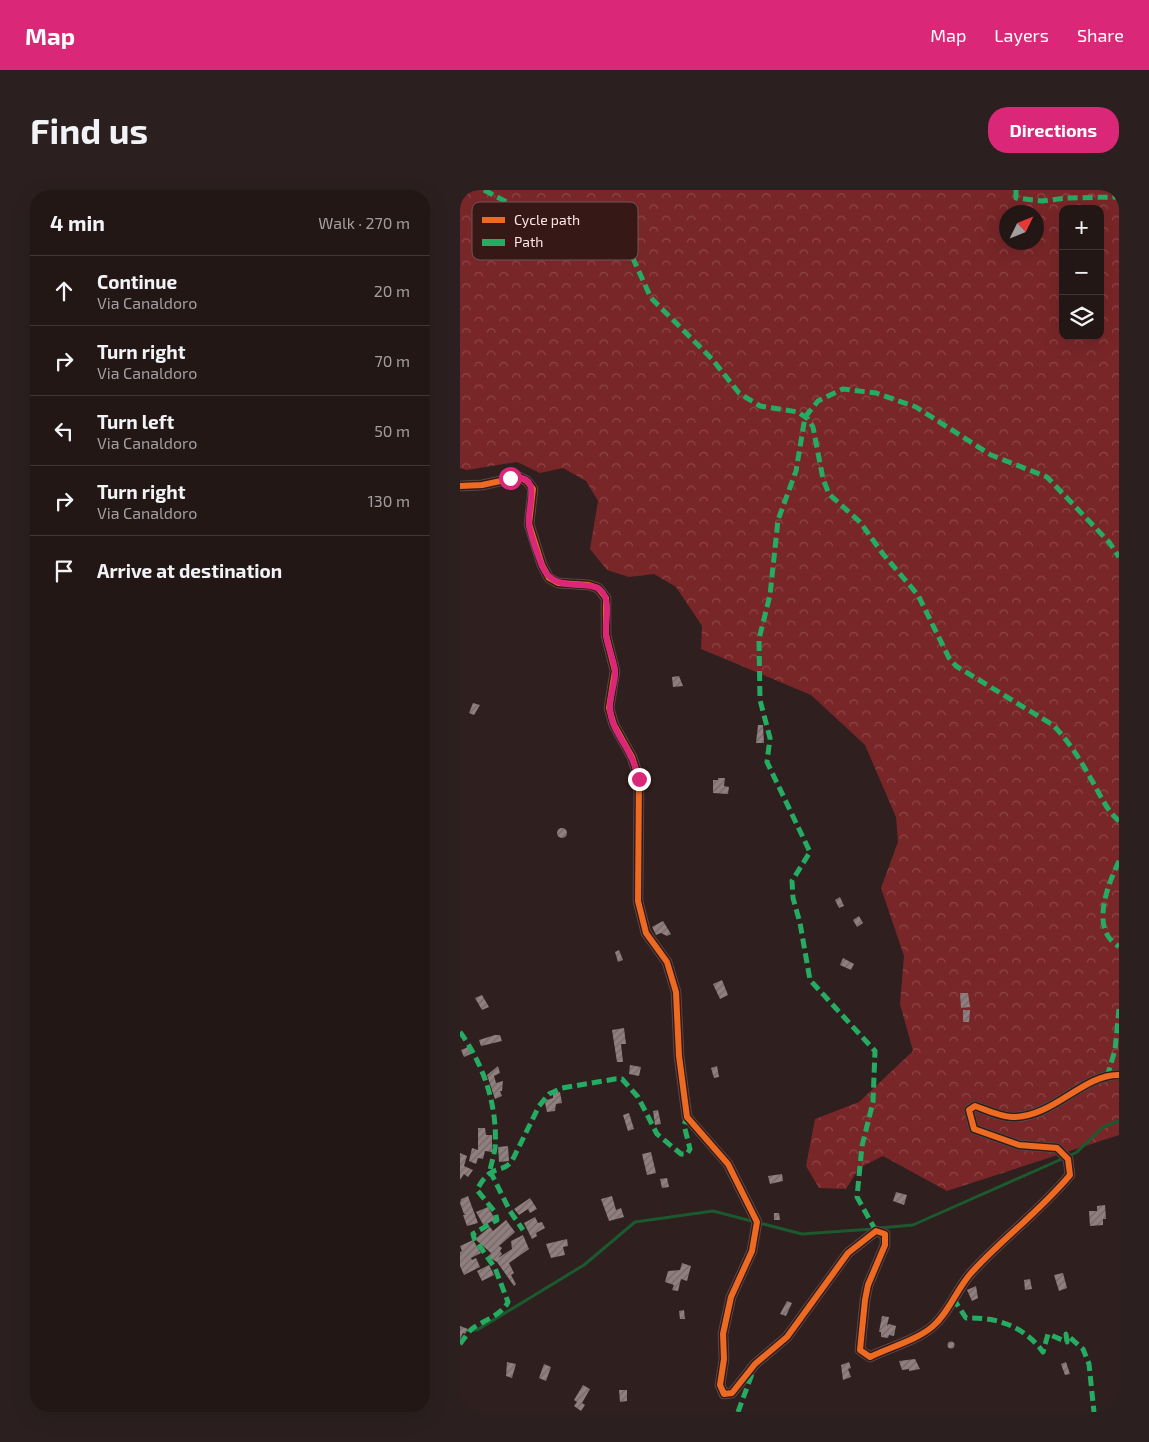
<!DOCTYPE html>
<html lang="en">
<head>
<meta charset="utf-8">
<style>
	:root { --surface:#231716; --page:#2b201f; --text:#f1f3f6; --muted:#a39fa1; --line:#403635; --accent:#db2777 }
	body { margin:0; font-family:"Exo 2",sans-serif; background:var(--page); color:var(--text) }
	.controls { position:absolute; right:15px; top:15px; display:grid; overflow:hidden; border-radius:10px; box-shadow:0 5px 20px #0002 }
	.controls button { width:45px; height:45px; display:grid; place-items:center; padding:0; border:0; border-bottom:1px solid var(--line); background:var(--surface); color:var(--text); font:25px sans-serif }
	.compass { position:absolute; left:539px; top:15px; width:45px; height:45px; border-radius:50%; background:var(--surface); box-shadow:0 5px 20px #0002; rotate:47deg }
	.stop { position:absolute; width:15px; height:15px; margin:-11px; border:4px solid #db2777; border-radius:50%; background:#fff }
	.stop.end { background:#db2777; border-color:#fff; box-shadow:0 1px 5px #0008 }
	.list { margin:0; padding:0; list-style:none }
	h2 { display:flex; justify-content:space-between; align-items:center; height:65px; margin:0; padding:0 20px; font-size:21px }
	h2 small { font-size:16px; font-weight:400; color:var(--muted) }
	.list li { display:grid; grid-template-columns:32px 1fr auto; gap:15px; align-items:center; box-sizing:border-box; height:70px; padding:0 20px; border-top:1px solid var(--line) }
	.list b { display:block; font-size:19px; white-space:nowrap }
	.list p { margin:0; font-size:16px; white-space:nowrap; color:var(--muted) }
	.list em { font-size:16px; font-style:normal; color:var(--muted) }
	.icon { flex:none; width:28px; height:28px; fill:none; stroke:currentColor; stroke-width:2; stroke-linecap:round; stroke-linejoin:round }
	.map { position:relative; flex:none; width:659px; height:1222px; overflow:hidden; border-radius:20px }
	header { display:flex; align-items:center; gap:30px; box-sizing:border-box; height:70px; padding:0 25px; background:var(--accent); color:#fff }
	header strong { font-size:24px }
	nav { display:flex; gap:28px; margin-inline-start:auto; font-size:18px }
	.intro { display:flex; align-items:center; justify-content:space-between; box-sizing:border-box; height:120px; padding:0 30px }
	h1 { margin:0; font-size:35px }
	.button { padding:12px 22px; border-radius:20px; background:var(--accent); color:#fff; font-size:18px; font-weight:700 }
	main { display:flex; gap:30px; padding:0 30px }
	aside { flex:1; background:var(--surface); border-radius:20px; box-shadow:0 5px 20px #0002 }
	.map>svg:first-child { display:block }
	.forest { fill:url(#forest-crowns); fill-rule:evenodd }
	.lines { fill:none; stroke-linecap:round; stroke-linejoin:round }
	.stream { stroke:#1b5a2f; stroke-width:3 }
	.building { fill:url(#building-hatch) }
	.minor-casing { stroke:#483a39; stroke-width:11 }
	.minor { stroke:#625554; stroke-width:10 }
	.quiet { stroke:#26ab63; stroke-width:5; stroke-dasharray:10 5; stroke-linecap:butt }
	.cycleway-casing { stroke:#361917; stroke-width:9 }
	.cycleway { stroke:#ed6a23; stroke-width:6 }
	.route { stroke:#db2777; stroke-width:6 }
	.key { fill:#361917; stroke:#715654; stroke-width:1 }
	.key-label { font-size:14px; fill:#fce6e4 }
</style>
</head>
<body>
<header>
<strong>Map</strong>
<nav><a>Map</a><a>Layers</a><a>Share</a></nav>
</header>
<div class="intro"><h1>Find us</h1><a class="button">Directions</a></div>
<main>
<aside>
<h2>4 min<small>Walk · 270 m</small></h2>
<ul class="list">
<li><svg class="icon" aria-label="ahead" viewBox="0 0 24 24"><path d="M12 20V5M6 11l6-6 6 6"/></svg><div><b>Continue</b><p>Via Canaldoro</p></div><em>20 m</em></li>
<li><svg class="icon" aria-label="right" viewBox="0 0 24 24"><path d="M7 20v-9h11M14 6l5 5-5 5"/></svg><div><b>Turn right</b><p>Via Canaldoro</p></div><em>70 m</em></li>
<li><svg class="icon" aria-label="left" viewBox="0 0 24 24"><path d="M17 20v-9H6M10 6l-5 5 5 5"/></svg><div><b>Turn left</b><p>Via Canaldoro</p></div><em>50 m</em></li>
<li><svg class="icon" aria-label="right" viewBox="0 0 24 24"><path d="M7 20v-9h11M14 6l5 5-5 5"/></svg><div><b>Turn right</b><p>Via Canaldoro</p></div><em>130 m</em></li>
<li><svg class="icon" aria-label="arrive" viewBox="0 0 24 24"><path d="M6 21V4h12l-3 4 3 4H6"/></svg><div><b>Arrive at destination</b></div></li>
</ul>
</aside>
<div class="map">
<svg width="659" height="1222" viewBox="0 0 659 1222">
	<defs>
		<pattern id="forest-crowns" width="20" height="18" patternUnits="userSpaceOnUse" patternTransform="scale(1.25)"><rect width="20" height="18" fill="#792628"/><path d="M2 6a3 3 0 1 1 6 0M12 15a3 3 0 1 1 6 0" fill="none" stroke="#8d4647"/></pattern>
		<pattern id="building-hatch" width="6" height="6" patternUnits="userSpaceOnUse" patternTransform="scale(1.25)"><rect width="6" height="6" fill="#8f7f7e"/><path d="M-1 1l2-2M0 6l6-6M5 7l2-2" fill="none" stroke="#746867"/></pattern>
	</defs>
	<rect width="100%" height="100%" fill="#2f1f1e"/>
	<path class="forest" d="M0 0H659V945L487 1001 423 966 399 978 386 999 359 998 346 976 355 929 399 912 453 861 440 814 444 766 421 698 438 652 436 627 405 555 351 505 241 459 242 436 216 397 194 384 169 387 147 380 130 359 138 311 126 291 103 278 80 283 57 272 7 280 0 278ZM603 19H640V146H603ZM546 22H576V52H546Z"/>
	<g class="lines">
		<g class="stream">
			<path d="M609 966 617 962 643 937 659 931"/>
			<path d="M419 1038 453 1035 604 968"/>
			<path d="M0 1141 17 1140 124 1075 175 1032 253 1021 342 1044 413 1039"/>
		</g>
	</g>
	<g class="building">
		<path d="M219 486 223 496 213 497 212 487Z"/>
		<path d="M13 513 20 515 14 525 9 523Z"/>
		<path d="M298 535H303L304 553H296Z"/>
		<path d="M258 588H265L264 596 269 597 268 604 253 603V590H258Z"/>
		<circle cx="102" cy="643" r="5"/>
		<path d="M380 707 384 716 379 718 375 710Z"/>
		<path d="M399 726 403 733 397 737 393 730Z"/>
		<path d="M203 731 211 744 207 746 201 743 196 745 192 737Z"/>
		<path d="M159 760 163 770 158 772 155 762Z"/>
		<path d="M383 768 394 774 391 780 380 775Z"/>
		<path d="M262 790 268 805 260 809 253 794Z"/>
		<path d="M500 803H508L510 817 501 818Z"/>
		<path d="M22 805 29 817 22 820 15 808Z"/>
		<path d="M503 820H510L509 832H503Z"/>
		<path d="M164 838 166 854H161L163 872H157L152 840Z"/>
		<path d="M35 845H40L42 851 21 856 19 850Z"/>
		<path d="M8 857 11 864 4 867 1 860Z"/>
		<path d="M170 875 181 877 179 886 169 884Z"/>
		<path d="M38 876 40 883 34 886 36 893 43 891 42 901H40L42 906 35 909 27 885Z"/>
		<path d="M257 876 259 887 254 888 251 878Z"/>
		<path d="M100 902 102 913 96 914 95 921 87 922 85 913 87 910 93 908V904Z"/>
		<path d="M198 920 201 934 195 935 193 921Z"/>
		<path d="M169 923 174 939 168 941 163 925Z"/>
		<path d="M18 938H25L26 945H32V962L25 961 23 969 18 968 16 974 9 971 12 958 18 960Z"/>
		<path d="M48 956 49 971 39 972 38 957Z"/>
		<path d="M191 962 196 983 187 985 182 964Z"/>
		<path d="M0 963 7 966 4 976 13 980 8 987 4 984 0 990Z"/>
		<path d="M322 984 323 991 310 994 308 986Z"/>
		<path d="M207 988 209 997 202 998 200 989Z"/>
		<path d="M436 1002 447 1005 444 1015 433 1011Z"/>
		<path d="M8 1006 18 1033 7 1036 3 1025H6L4 1024 0 1013 1 1009Z"/>
		<path d="M152 1006 156 1020 161 1018 164 1027 149 1031 141 1009Z"/>
		<path d="M70 1008 77 1019 70 1023 68 1019 59 1025 54 1019Z"/>
		<path d="M645 1015 646 1029H643V1035L630 1036 629 1021H637V1016Z"/>
		<path d="M28 1017 35 1029 24 1036 16 1022Z"/>
		<path d="M314 1023H319L320 1030H314Z"/>
		<path d="M75 1027 78 1033 82 1032 85 1038 76 1043 77 1046 72 1049 64 1033Z"/>
		<path d="M46 1030 55 1042 39 1056 42 1058 40 1061 42 1064 38 1068 52 1059 51 1051 63 1045 69 1059 49 1073 54 1083 51 1085 56 1094 54 1096 37 1072 28 1067 31 1063 15 1049 30 1037 33 1041Z"/>
		<path d="M107 1049 108 1056 103 1057 105 1065 91 1068 86 1054Z"/>
		<path d="M13 1050 21 1063 11 1068 12 1070 16 1068 20 1077 4 1085 0 1076V1062L2 1061 0 1056Z"/>
		<path d="M222 1073 231 1076 227 1091 221 1089 218 1101 212 1100 214 1095 205 1092 208 1081 220 1080Z"/>
		<path d="M29 1075 34 1085 22 1091 17 1081Z"/>
		<path d="M603 1083 607 1098 599 1101 594 1085Z"/>
		<path d="M570 1089 572 1099 565 1100 564 1090Z"/>
		<path d="M516 1096 518 1108 512 1111 507 1100Z"/>
		<path d="M327 1111 332 1113 326 1126 320 1124Z"/>
		<path d="M224 1120 225 1129H220L219 1121Z"/>
		<path d="M422 1126 429 1127 427 1136 429 1134 436 1136 434 1146 429 1145 428 1148 421 1147V1142H419Z"/>
		<path d="M0 1136 8 1139 5 1144 3 1143 0 1150Z"/>
		<circle cx="491" cy="1155" r="3.5"/>
		<path d="M455 1169 460 1179 449 1181V1179L442 1180 439 1171Z"/>
		<path d="M47 1172 56 1174 52 1188 46 1186Z"/>
		<path d="M389 1172 391 1178 388 1179 391 1187 383 1190 381 1175Z"/>
		<path d="M606 1172 610 1184 605 1185 601 1174Z"/>
		<path d="M84 1174 91 1177 86 1191 79 1188Z"/>
		<path d="M123 1195 130 1199 122 1213 125 1215 121 1221 114 1216 117 1212 114 1210Z"/>
		<path d="M159 1200H167V1211L160 1212Z"/>
	</g>
	<g class="lines">
		<g class="minor-casing">
			<path id="minor" d="M0 296 22 295 59 287 67 291 73 299 69 334 82 375 89 388 98 393 129 395 138 398 146 408V445L155 481 149 518 154 535 172 567 179 589 178 711 186 743 207 772 216 802 219 866 227 927 268 974 297 1032 292 1061 271 1107 263 1144 264 1169 260 1195 264 1204 272 1203 295 1174 327 1147 388 1063 416 1041 425 1044V1055L408 1095 405 1110 400 1160 410 1167C430 1157 455 1151 472 1137 489 1123 497 1098 512 1082 543 1048 579 1022 610 985L608 969 597 958 559 955 514 939 509 920 515 916C526 920 541 927 552 927 593 928 623 884 659 885"/>
		</g>
		<use href="#minor" class="minor"/>
		<g class="quiet">
			<path d="M24 0 60 19 78 23 164 58 171 64 191 108 252 169 279 203 300 216 338 222 348 229 353 237 363 289 369 304 400 332 423 364 458 405 489 468 496 476 593 535C608 550 621 571 631 589 640 604 646 620 659 631"/>
			<path d="M556 0V8L582 11 607 8 655 7 659 4"/>
			<path d="M659 671C650 690 635 726 648 746 650 750 656 754 659 757"/>
			<path d="M0 842C24 875 38 917 35 958 34 966 31 974 30 981"/>
			<path d="M647 887 655 860 659 819"/>
			<path d="M30 981 50 1021 63 1040"/>
			<path d="M416 1041 397 1007 402 956 413 912 415 861 350 790 340 733 333 708 332 691 350 662 307 572 310 548 300 510 299 449 310 405 318 330 336 281 345 227 358 211 383 199 416 203 456 217 531 265 587 287 649 352 659 367"/>
			<path d="M493 1108 506 1128C537 1127 564 1136 583 1162L588 1144 607 1152 606 1144 623 1159 629 1174 634 1222"/>
			<path d="M0 1154C4 1149 8 1142 13 1138 23 1131 43 1124 48 1112L35 1078 14 1048 13 1044 37 1030 35 1022 17 1000C31 972 41 985 52 971L79 916 89 904 102 898 155 889H162L178 907 197 944 221 964H227L230 959 224 935 227 927"/>
			<path d="M278 1222 292 1184"/>
		</g>
		<g class="cycleway-casing">
			<path id="cycleway" d="M0 296 22 295 59 287 67 291 73 299 69 334 82 375 89 388 98 393 129 395 138 398 146 408V445L155 481 149 518 154 535 172 567 179 589 178 711 186 743 207 772 216 802 219 866 227 927 268 974 297 1032 292 1061 271 1107 263 1144 264 1169 260 1195 264 1204 272 1203 295 1174 327 1147 388 1063 416 1041 425 1044V1055L408 1095 405 1110 400 1160 410 1167C430 1157 455 1151 472 1137 489 1123 497 1098 512 1082 543 1048 579 1022 610 985L608 969 597 958 559 955 514 939 509 920 515 916C526 920 541 927 552 927 593 928 623 884 659 885"/>
		</g>
		<use href="#cycleway" class="cycleway"/>
	</g>
	<g class="lines">
		<path class="route" d="M50 288C85 283 66 317 69 336 72 349 77 363 82 376 97 410 140 381 146 410 149 421 145 433 146 444 147 457 154 469 155 481 156 493 149 506 150 519 151 538 164 551 171 567 175 574 176 582 179 589"/>
	</g>
	<rect x="12" y="12" width="166" height="58" rx="8" class="key"/>
	<rect x="22" y="27" width="23" height="6" fill="#ed6a23"/>
	<rect x="22" y="49" width="23" height="7" fill="#26ab63"/>
	<g class="key-label">
		<text x="54" y="35">Cycle path</text>
		<text x="54" y="57">Path</text>
	</g>
</svg>
<div class="controls">
<button>+</button>
<button>−</button>
<button><svg class="icon" aria-label="layers" viewBox="0 0 24 24"><path d="M12 4l9 5-9 5-9-5zM3 14l9 5 9-5"/></svg></button>
</div>
<svg class="compass" viewBox="-18 -18 36 36"><path d="M0-13l5 13h-10z" fill="#e53935"/><path d="M0 13l5-13h-10z" fill="#a39fa1"/></svg>
<div class="stop" style="left:50px;top:288px"></div>
<div class="stop end" style="left:179px;top:589px"></div>
</div>
</main>
</body>
</html>
